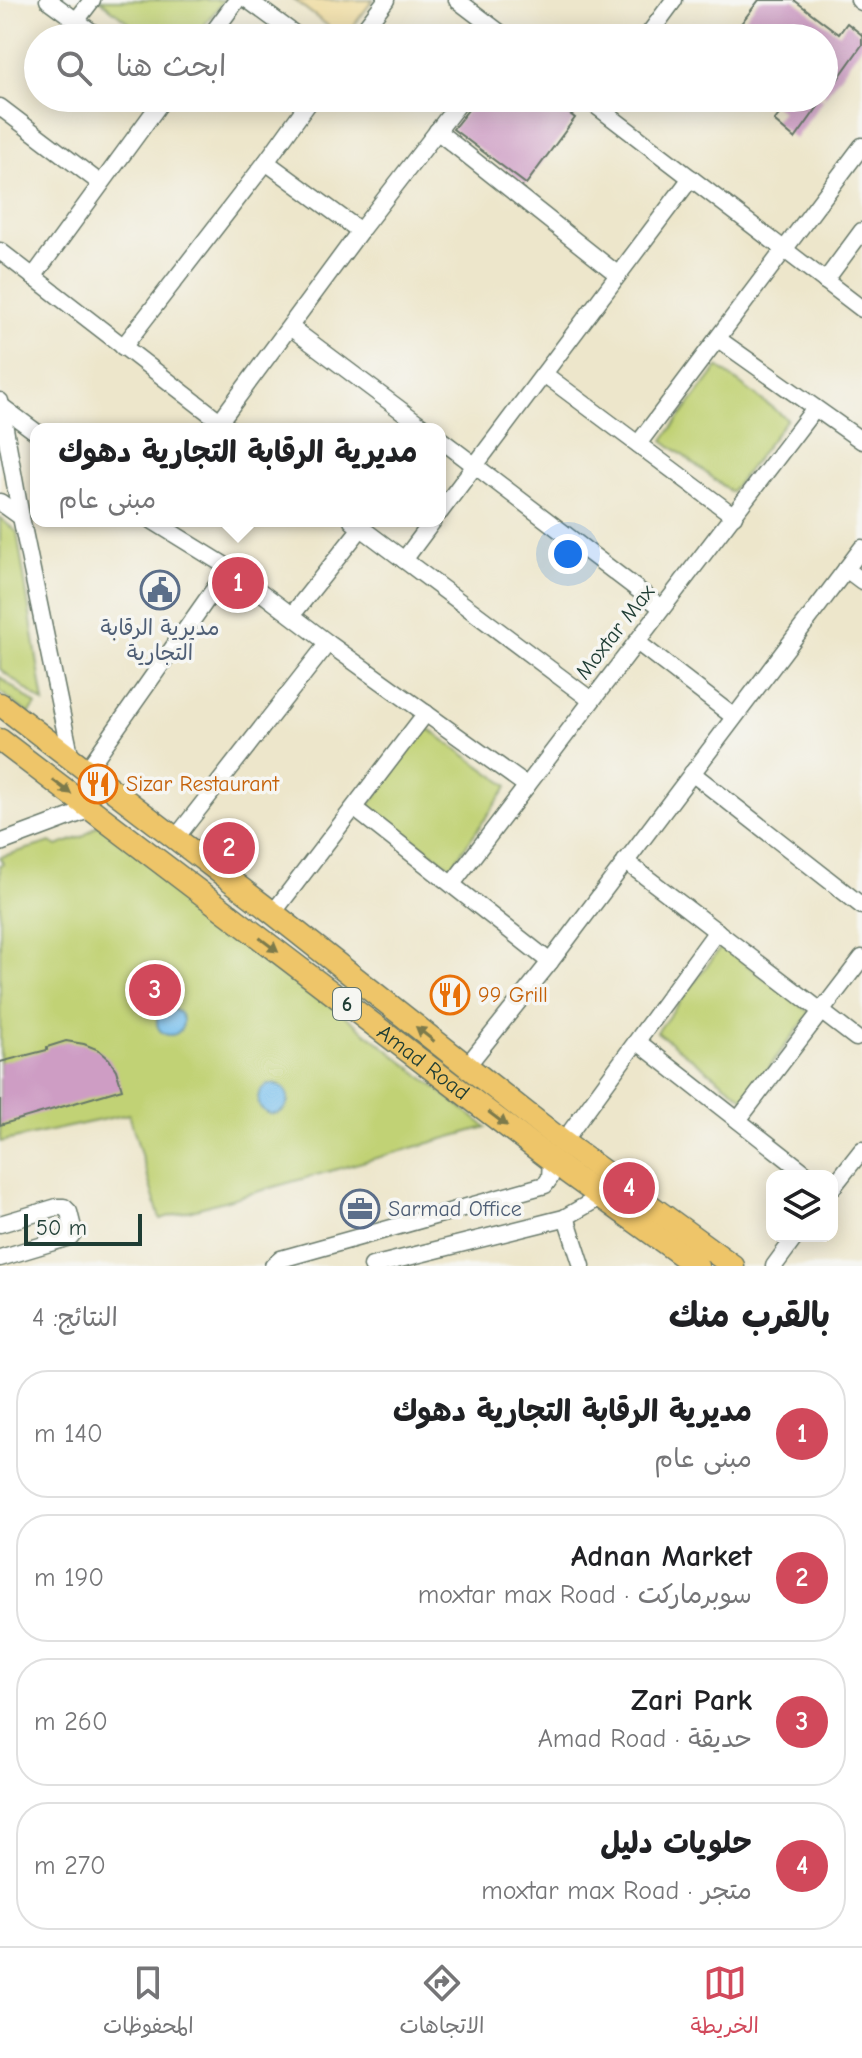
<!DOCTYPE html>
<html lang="ar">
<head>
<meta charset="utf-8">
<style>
	:root { --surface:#fff; --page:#f6f6f6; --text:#202124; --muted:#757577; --line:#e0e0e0; --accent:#d1495b }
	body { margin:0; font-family:"Comic Neue","Playpen Sans Arabic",sans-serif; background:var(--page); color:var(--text); direction:rtl }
	.controls { position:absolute; right:24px; bottom:24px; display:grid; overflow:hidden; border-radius:16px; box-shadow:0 4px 20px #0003 }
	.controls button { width:72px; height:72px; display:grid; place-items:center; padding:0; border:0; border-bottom:2px solid var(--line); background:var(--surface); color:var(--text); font:40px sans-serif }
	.scale { position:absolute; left:24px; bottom:20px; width:118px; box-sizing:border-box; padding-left:8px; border:4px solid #1f3d34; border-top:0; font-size:22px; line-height:28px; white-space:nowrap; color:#1f3d34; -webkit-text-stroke:6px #f6f6f2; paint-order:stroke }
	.you { position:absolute; left:568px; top:554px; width:28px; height:28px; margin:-20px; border:6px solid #fff; border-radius:50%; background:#1a73e8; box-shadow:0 0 0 12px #1a73e833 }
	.badge { display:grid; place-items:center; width:52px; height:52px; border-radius:50%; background:var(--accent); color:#fff; font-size:26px; font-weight:700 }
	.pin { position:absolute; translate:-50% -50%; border:4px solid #fff; box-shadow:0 2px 8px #0006 }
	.popup { position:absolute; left:30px; top:423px; width:416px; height:104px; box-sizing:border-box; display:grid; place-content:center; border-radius:16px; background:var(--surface); filter:drop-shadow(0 2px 6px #0005); font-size:26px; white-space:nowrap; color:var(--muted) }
	.popup b { font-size:30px; color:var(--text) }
	.popup::after { content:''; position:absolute; left:50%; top:100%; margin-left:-16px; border:16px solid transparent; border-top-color:var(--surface) }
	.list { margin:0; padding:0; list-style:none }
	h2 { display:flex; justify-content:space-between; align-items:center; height:104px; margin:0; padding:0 32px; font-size:34px }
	h2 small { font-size:26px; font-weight:400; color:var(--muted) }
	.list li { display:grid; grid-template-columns:52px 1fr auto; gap:24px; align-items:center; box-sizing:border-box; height:128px; margin:0 16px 16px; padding:0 16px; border:2px solid var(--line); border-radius:32px }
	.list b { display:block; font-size:30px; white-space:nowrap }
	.list p { margin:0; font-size:26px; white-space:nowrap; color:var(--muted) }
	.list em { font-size:26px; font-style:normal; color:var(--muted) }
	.icon { flex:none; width:44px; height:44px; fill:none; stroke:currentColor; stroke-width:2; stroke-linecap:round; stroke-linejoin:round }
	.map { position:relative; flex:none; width:862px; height:1266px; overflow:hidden; direction:ltr }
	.search { position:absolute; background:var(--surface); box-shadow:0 4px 20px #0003; left:24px; right:24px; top:24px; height:88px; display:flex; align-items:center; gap:20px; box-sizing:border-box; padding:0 28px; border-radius:44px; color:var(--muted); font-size:30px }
	.sheet { height:680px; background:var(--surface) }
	nav { display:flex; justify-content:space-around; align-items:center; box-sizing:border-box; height:112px; border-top:2px solid var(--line); background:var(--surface); font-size:22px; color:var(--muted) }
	nav a { display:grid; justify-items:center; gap:4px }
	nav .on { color:var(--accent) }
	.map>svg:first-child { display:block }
	.green { fill:#c1d275; stroke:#708854; stroke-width:2 }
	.sand { fill:#eeda9e; stroke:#868c69; stroke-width:2 }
	.water { fill:#74beed; stroke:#4a7e90; stroke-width:2 }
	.building { fill:#ce9dc4 }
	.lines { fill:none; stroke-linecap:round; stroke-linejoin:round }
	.minor-casing { stroke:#677869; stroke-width:19 }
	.major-casing { stroke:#677869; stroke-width:25 }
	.minor { stroke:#fff; stroke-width:16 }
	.major { stroke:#eec569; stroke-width:22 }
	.oneway { fill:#7c7a4c }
	.labels { text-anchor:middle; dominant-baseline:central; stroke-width:7; stroke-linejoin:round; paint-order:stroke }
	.shield { fill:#f6f6f2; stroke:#60746d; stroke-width:2 }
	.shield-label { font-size:20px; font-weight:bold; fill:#1f3d34 }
	.service-label { font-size:22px; fill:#4e5e75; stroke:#f6f6f2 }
	.street-label { font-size:22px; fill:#1f3d34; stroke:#f6f6f2 }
	.food-label { font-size:22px; fill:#c56008; stroke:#f6f6f2; text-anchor:start }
</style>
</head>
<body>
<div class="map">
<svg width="862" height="1266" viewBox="0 0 862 1266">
	<rect width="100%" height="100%" fill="#f6f6f2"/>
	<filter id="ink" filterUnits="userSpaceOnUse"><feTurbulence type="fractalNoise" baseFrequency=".0125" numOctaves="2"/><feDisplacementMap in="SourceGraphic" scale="16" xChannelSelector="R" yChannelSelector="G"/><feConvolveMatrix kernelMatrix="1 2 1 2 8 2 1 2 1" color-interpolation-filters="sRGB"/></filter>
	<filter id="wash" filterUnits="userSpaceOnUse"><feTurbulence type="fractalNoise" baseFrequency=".006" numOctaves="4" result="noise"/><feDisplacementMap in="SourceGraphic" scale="32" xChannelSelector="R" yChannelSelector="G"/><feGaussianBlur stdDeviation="1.8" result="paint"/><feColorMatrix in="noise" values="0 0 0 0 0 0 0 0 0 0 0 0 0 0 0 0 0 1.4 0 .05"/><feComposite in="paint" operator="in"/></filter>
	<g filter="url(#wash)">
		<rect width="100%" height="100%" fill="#ede6cb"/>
		<g class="green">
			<path d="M100 0H224L194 38H148Z"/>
			<path d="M718 367 787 419 731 492 663 440Z"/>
			<path d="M0 518 17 532 44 703 0 669Z"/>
			<path d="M0 677 36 705 29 714 0 692Z"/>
			<path d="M426 727 508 786 451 867 369 806Z"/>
			<path d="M98 825 106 828 486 1127 160 1219 129 1114 0 1142V865L3 864 0 857 51 842 57 846 82 837Z"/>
			<path d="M722 946 810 1013 745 1099 657 1032Z"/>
		</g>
		<path class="sand" d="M294 0H373L344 38Z"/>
		<g class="water">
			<circle cx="170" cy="1022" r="13"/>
			<circle cx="273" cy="1099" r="15"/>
		</g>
		<g id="blocks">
			<g class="building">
				<path d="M759 0H794L839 34 847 23 862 35V45L795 139 774 121 782 111 765 98H824V38H730Z"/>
				<path d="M474 98H549L575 118 526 184 453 129 472 105Z"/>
				<path d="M66 1041 84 1044 99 1050 109 1059 116 1070 122 1089 0 1125V1062L47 1050V1047Z"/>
			</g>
		</g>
	</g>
	<g filter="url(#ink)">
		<use href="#blocks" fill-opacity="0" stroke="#677869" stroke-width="2"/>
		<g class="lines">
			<g class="minor-casing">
				<g id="minor">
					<path d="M48 0 100 38"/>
					<path d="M248 0 300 38"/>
					<path d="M457 0 507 38"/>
					<path d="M859 0 862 2"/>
					<path d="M76 21 92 0"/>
					<path d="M209 38 237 0"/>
					<path d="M357 38 386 0"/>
					<path d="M646 38 674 0"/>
					<path d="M586 98 862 309"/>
					<path d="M0 107 100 183"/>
					<path d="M437 131 617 274"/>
					<path d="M266 162 360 231"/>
					<path d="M0 251 230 429"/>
					<path d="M33 277 164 98"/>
					<path d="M825 281 862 231"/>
					<path d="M290 327 426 429"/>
					<path d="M718 339 862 441"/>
					<path d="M123 347 266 162 312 98"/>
					<path d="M544 374 734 516"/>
					<path d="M0 401 21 517 71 759"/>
					<path d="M1 406 36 432"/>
					<path d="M220 421 360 231 463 98"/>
					<path d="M440 439 662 608"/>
					<path d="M638 444 862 146"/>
					<path d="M0 502 21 517"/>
					<path d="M440 512 691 178"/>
					<path d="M153 521 229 568 328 643 527 786"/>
					<path d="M352 521 591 700"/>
					<path d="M404 560 433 521"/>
					<path d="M846 569 862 581"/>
					<path d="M292 615 361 528"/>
					<path d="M637 642 734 717"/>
					<path d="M87 770 229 568"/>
					<path d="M692 773 862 906"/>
					<path d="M354 808 550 962"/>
					<path d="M175 839 328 643"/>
					<path d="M0 843 91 809"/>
					<path d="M625 861 856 1038"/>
					<path d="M452 884 815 408"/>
					<path d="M273 913 426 713"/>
					<path d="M638 1042 809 1176"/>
					<path d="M466 1067 550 962 862 548"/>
					<path d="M738 1120 862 958"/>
					<path d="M563 1142 717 931"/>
					<path d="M832 1188 862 1150"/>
					<path d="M566 1217 582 1266"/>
					<path d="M0 1224 57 1207H64L69 1212 74 1232 70 1237 0 1258"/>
					<path d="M273 1266 281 1259 545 1185 550 1178 551 1159"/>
					<path d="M372 1266 564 1218 602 1196"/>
					<path d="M774 1266 796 1236"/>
				</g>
			</g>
			<g class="major-casing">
				<g id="major">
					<path d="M0 704 273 913 563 1142 733 1266"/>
					<path id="s1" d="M0 740 567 1172 697 1266"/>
				</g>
			</g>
			<use href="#minor" class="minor"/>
			<use href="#major" class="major"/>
		</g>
		<defs><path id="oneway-solid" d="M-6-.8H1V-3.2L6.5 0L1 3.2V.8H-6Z" transform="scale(2)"/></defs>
		<g class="oneway">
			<use href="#oneway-solid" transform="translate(62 787) rotate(37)"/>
			<use href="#oneway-solid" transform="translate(269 945) rotate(37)"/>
			<use href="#oneway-solid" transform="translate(425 1034) rotate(-142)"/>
			<use href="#oneway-solid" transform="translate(498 1119) rotate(37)"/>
		</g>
	</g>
	<defs>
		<g id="civic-ring" transform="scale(2)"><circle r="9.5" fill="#f6f6f2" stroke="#5c6f8a" stroke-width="1.5"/><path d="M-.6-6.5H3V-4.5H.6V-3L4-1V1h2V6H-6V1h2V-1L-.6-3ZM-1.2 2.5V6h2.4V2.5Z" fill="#5c6f8a"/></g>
		<g id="restaurant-ring" transform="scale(2)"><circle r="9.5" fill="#f6f6f2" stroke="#e8710a" stroke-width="1.5"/><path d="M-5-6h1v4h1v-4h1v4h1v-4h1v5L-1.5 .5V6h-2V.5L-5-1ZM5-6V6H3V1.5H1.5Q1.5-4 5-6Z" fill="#e8710a"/></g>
		<g id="office-ring" transform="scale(2)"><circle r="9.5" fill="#f6f6f2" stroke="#5c6f8a" stroke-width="1.5"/><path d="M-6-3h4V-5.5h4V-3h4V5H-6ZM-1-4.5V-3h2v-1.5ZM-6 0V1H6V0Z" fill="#5c6f8a"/></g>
	</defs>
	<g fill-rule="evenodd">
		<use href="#civic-ring" x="160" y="590"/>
		<use href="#restaurant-ring" x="98" y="784"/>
		<use href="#restaurant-ring" x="450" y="995"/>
		<use href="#office-ring" x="360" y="1209"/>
	</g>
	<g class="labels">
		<rect class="shield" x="333" y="988" width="28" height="32" rx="6"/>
		<g class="shield-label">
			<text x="347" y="1004">6</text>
		</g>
		<g class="service-label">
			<text x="160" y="628">مديرية الرقابة<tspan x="160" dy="25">التجارية</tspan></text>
			<text x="388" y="1209" text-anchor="start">Sarmad Office</text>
		</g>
		<g class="street-label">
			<text transform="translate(615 632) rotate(-52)">Moxtar Max</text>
			<text stroke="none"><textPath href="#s1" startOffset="532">Amad Road</textPath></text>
		</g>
		<g class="food-label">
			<text x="126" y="784">Sizar Restaurant</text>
			<text x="478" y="995">99 Grill</text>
		</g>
	</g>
</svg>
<div class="controls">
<button><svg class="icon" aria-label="layers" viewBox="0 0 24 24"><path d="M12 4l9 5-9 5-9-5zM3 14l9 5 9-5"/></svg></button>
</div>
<div class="scale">50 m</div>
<div class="you"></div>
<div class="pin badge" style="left:238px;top:583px">1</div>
<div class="popup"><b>مديرية الرقابة التجارية دهوك</b>مبنى عام</div>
<div class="pin badge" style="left:229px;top:848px">2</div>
<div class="pin badge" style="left:155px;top:990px">3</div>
<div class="pin badge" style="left:629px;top:1188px">4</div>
<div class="search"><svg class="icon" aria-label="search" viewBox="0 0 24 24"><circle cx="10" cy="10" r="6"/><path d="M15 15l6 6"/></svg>ابحث هنا</div>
</div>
<section class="sheet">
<h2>بالقرب منك<small>النتائج: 4</small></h2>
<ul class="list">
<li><span class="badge">1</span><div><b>مديرية الرقابة التجارية دهوك</b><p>مبنى عام</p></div><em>140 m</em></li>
<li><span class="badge">2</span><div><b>Adnan Market</b><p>سوبرماركت · moxtar max Road</p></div><em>190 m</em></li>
<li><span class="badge">3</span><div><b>Zari Park</b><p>حديقة · Amad Road</p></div><em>260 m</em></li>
<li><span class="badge">4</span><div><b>حلويات دليل</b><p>متجر · moxtar max Road</p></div><em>270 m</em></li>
</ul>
</section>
<nav>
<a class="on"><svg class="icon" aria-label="map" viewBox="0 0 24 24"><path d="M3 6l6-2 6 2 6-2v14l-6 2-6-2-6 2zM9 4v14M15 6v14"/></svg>الخريطة</a>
<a><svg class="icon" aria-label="directions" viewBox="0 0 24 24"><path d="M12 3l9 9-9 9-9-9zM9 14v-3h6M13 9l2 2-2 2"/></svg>الاتجاهات</a>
<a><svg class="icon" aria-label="saved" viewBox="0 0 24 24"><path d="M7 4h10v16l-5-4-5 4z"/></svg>المحفوظات</a>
</nav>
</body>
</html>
